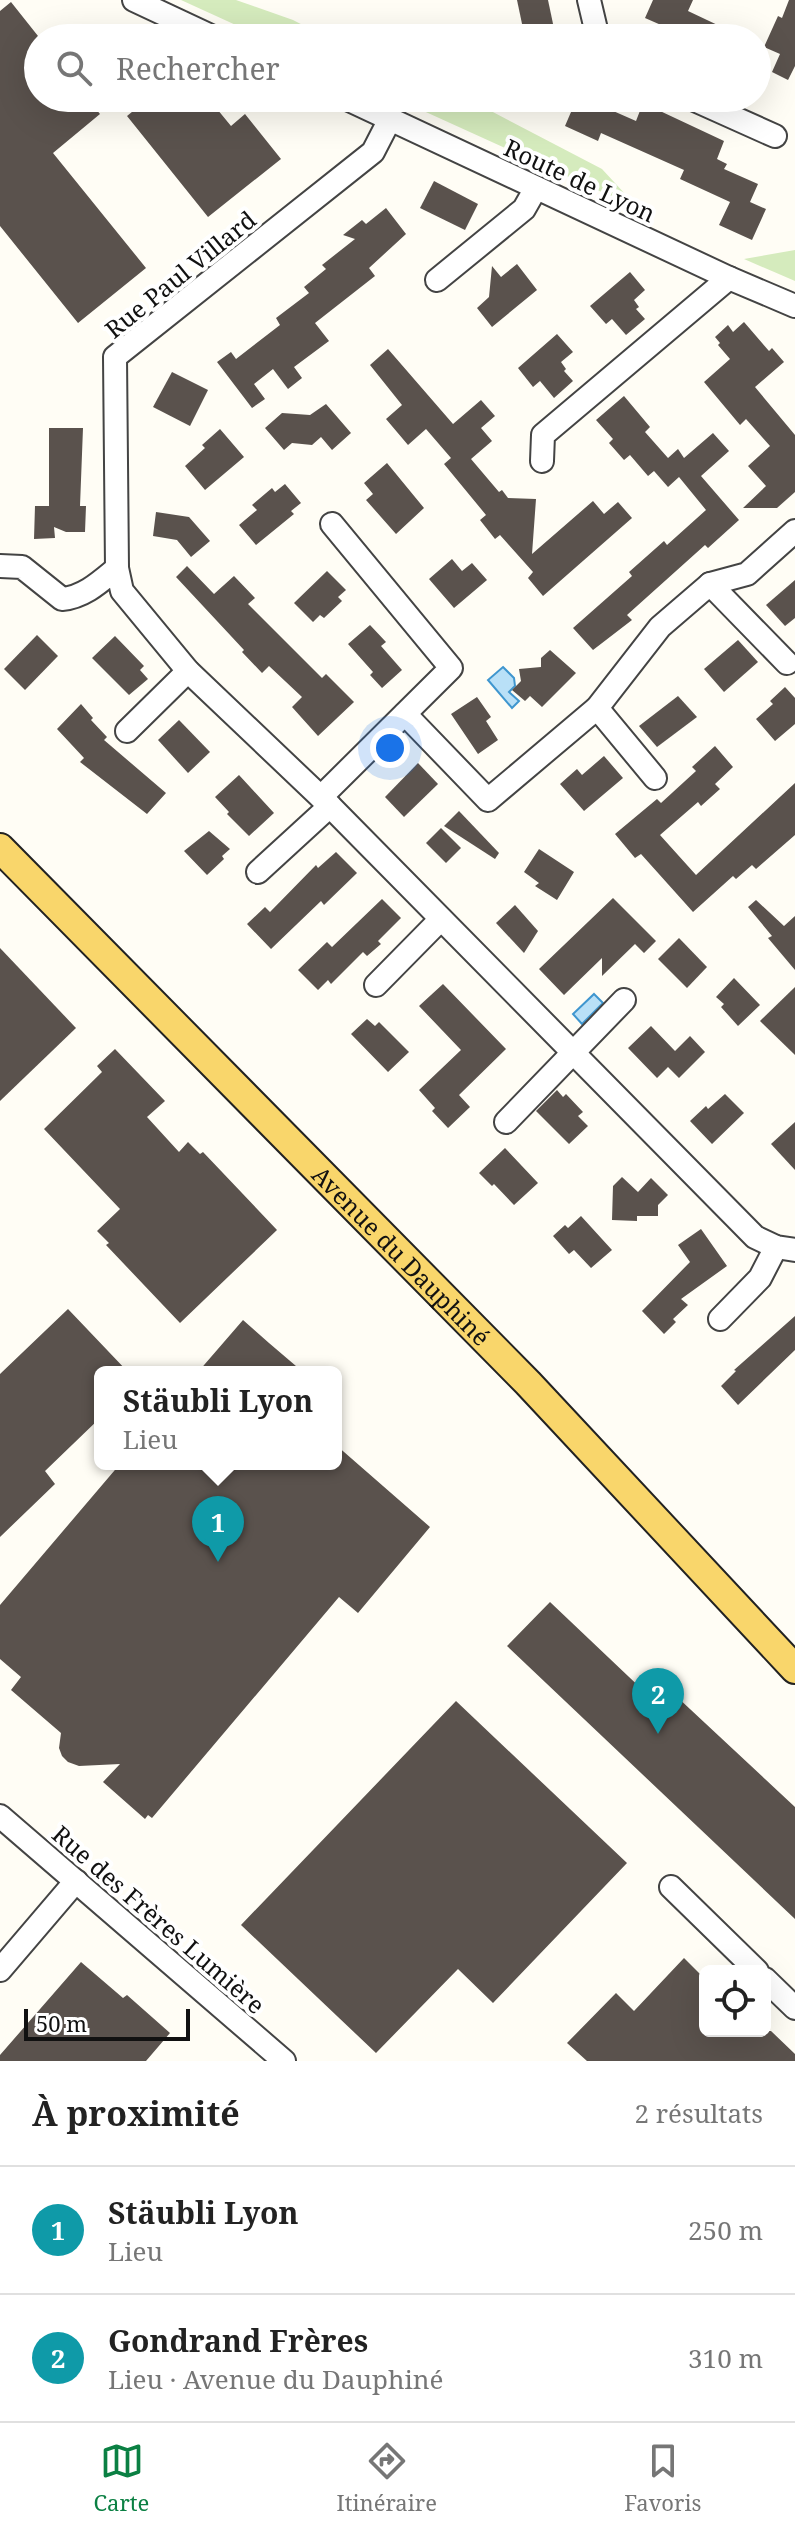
<!DOCTYPE html>
<html lang="fr">
<head>
<meta charset="utf-8">
<style>
	:root { --surface:#fff; --page:#f6f6f6; --text:#222; --muted:#767676; --line:#e0e0e0; --accent:#0b8043 }
	body { margin:0; font-family:"Noto Serif",serif; background:var(--page); color:var(--text) }
	.controls { position:absolute; right:24px; bottom:24px; display:grid; overflow:hidden; border-radius:12px; box-shadow:0 8px 32px #0002 }
	.controls button { width:72px; height:72px; display:grid; place-items:center; padding:0; border:0; border-bottom:2px solid var(--line); background:var(--surface); color:var(--text); font:40px sans-serif }
	.scale { position:absolute; left:24px; bottom:20px; width:166px; box-sizing:border-box; padding-left:8px; border:4px solid #111; border-top:0; font-size:22px; line-height:28px; white-space:nowrap; color:#111; -webkit-text-stroke:6px #fff; paint-order:stroke }
	.you { position:absolute; left:390px; top:748px; width:28px; height:28px; margin:-20px; border:6px solid #fff; border-radius:50%; background:#1a73e8; box-shadow:0 0 0 12px #1a73e833 }
	.badge { display:grid; place-items:center; width:52px; height:52px; border-radius:50%; background:var(--accent); color:#fff; font-size:26px; font-weight:700 }
	.pin { position:absolute; translate:-50% -66px; filter:drop-shadow(0 2px 4px #0008) }
	.pin::after { content:''; position:absolute; top:42px; width:28px; height:24px; background:inherit; clip-path:polygon(0 0,100% 0,50% 100%) }
	.popup { position:absolute; left:94px; top:1366px; width:248px; height:104px; box-sizing:border-box; display:grid; place-content:center; border-radius:12px; background:var(--surface); filter:drop-shadow(0 2px 6px #0005); font-size:26px; white-space:nowrap; color:var(--muted) }
	.popup b { font-size:30px; color:var(--text) }
	.popup::after { content:''; position:absolute; left:50%; top:100%; margin-left:-16px; border:16px solid transparent; border-top-color:var(--surface) }
	.list { margin:0; padding:0; list-style:none }
	h2 { display:flex; justify-content:space-between; align-items:center; height:104px; margin:0; padding:0 32px; font-size:34px }
	h2 small { font-size:26px; font-weight:400; color:var(--muted) }
	.list li { display:grid; grid-template-columns:52px 1fr auto; gap:24px; align-items:center; box-sizing:border-box; height:128px; padding:0 32px; border-top:2px solid var(--line) }
	.list b { display:block; font-size:30px; white-space:nowrap }
	.list p { margin:0; font-size:26px; white-space:nowrap; color:var(--muted) }
	.list em { font-size:26px; font-style:normal; color:var(--muted) }
	.icon { flex:none; width:44px; height:44px; fill:none; stroke:currentColor; stroke-width:2; stroke-linecap:round; stroke-linejoin:round }
	.map { position:relative; flex:none; width:795px; height:2061px; overflow:hidden }
	.search { position:absolute; background:var(--surface); box-shadow:0 8px 32px #0002; left:24px; right:24px; top:24px; height:88px; display:flex; align-items:center; gap:20px; box-sizing:border-box; padding:0 28px; border-radius:44px; color:var(--muted); font-size:30px }
	.sheet { height:360px; background:var(--surface) }
	nav { display:flex; justify-content:space-around; align-items:center; box-sizing:border-box; height:112px; border-top:2px solid var(--line); background:var(--surface); font-size:22px; color:var(--muted) }
	nav a { display:grid; justify-items:center; gap:4px }
	nav .on { color:var(--accent) }
	.map>svg:first-child { display:block }
	.green { fill:#d5ebbd }
	.water { fill:#b9e0f7; stroke:#3f96cf; stroke-width:2 }
	.building { fill:#5a524d }
	.lines { fill:none; stroke-linecap:round; stroke-linejoin:round }
	.minor-casing { stroke:#444; stroke-width:26 }
	.major-casing { stroke:#222; stroke-width:32 }
	.minor { stroke:#fff; stroke-width:22 }
	.major { stroke:#f9d66b; stroke-width:28 }
	.labels { text-anchor:middle; dominant-baseline:central; stroke-width:8; stroke-linejoin:round; paint-order:stroke }
	.street-label { font-size:24px; fill:#111; stroke:#fff }
</style>
</head>
<body>
<div class="map">
<svg width="795" height="2061" viewBox="0 0 795 2061">
	<rect width="100%" height="100%" fill="#fffdf5"/>
	<g class="green">
		<path d="M181 0H236L293 20 328 38H264Z"/>
		<path d="M395 98H490L491 111 602 169 639 209Z"/>
		<path d="M795 250V281L744 259Z"/>
	</g>
	<g class="water">
		<path d="M503 667 514 678 515 686 509 692 519 701 512 708 488 680Z"/>
		<path d="M594 994 603 1003 582 1024 573 1014Z"/>
	</g>
	<g class="building">
		<path d="M517 0H548L556 38H525Z"/>
		<path d="M653 0H693L688 11 745 38H655L661 25 645 18Z"/>
		<path d="M789 0H795V66L788 80 772 72 780 54 764 47 778 16 782 18Z"/>
		<path d="M11 2 38 36V98H87L100 114 53 153 146 268 78 323 0 226V11Z"/>
		<path d="M149 98H184L194 109 208 98 231 126 245 114 281 159 208 217 127 116Z"/>
		<path d="M577 98H598L595 103 636 121 643 103 724 141 717 159 727 164 724 169 758 184 750 202 766 209 752 240 719 225 730 202 680 179 684 170 601 133 598 141 565 126Z"/>
		<path d="M434 181 478 204 465 230 420 208Z"/>
		<path d="M386 208 406 234 369 268 375 276 315 323 329 341 294 367 302 378 288 389 273 369 254 384 265 399 252 408 217 362 231 352 236 359 280 325 276 318 309 293 304 287 326 269 322 265 355 239 343 235 362 220 366 224Z"/>
		<path d="M517 264 537 290 492 327 477 308 489 297 492 266 501 277Z"/>
		<path d="M630 272 645 290 634 300 639 307 636 309 645 319 626 335 612 319 606 324 590 306Z"/>
		<path d="M744 322 769 351 772 348 784 362 755 387 795 435V492L777 508H743L766 486 748 466 770 446 746 419 740 425 704 382 730 359 718 345 720 343 715 337 728 325 733 332Z"/>
		<path d="M557 334 573 352 561 362 566 369 564 371 573 381 554 398 540 381 533 387 518 368Z"/>
		<path d="M388 349 453 424 481 400 495 416 481 428 492 441 471 459 499 492 502 490 508 498 536 499 532 554 593 501 604 514 618 502 632 518 543 596 528 578 533 572 500 535 495 539 480 520 486 515 444 464 451 458 426 429 408 445 386 419 402 405 370 365Z"/>
		<path d="M172 372 208 390 190 426 153 407Z"/>
		<path d="M624 396 650 427 645 432 668 458 678 449 684 458 713 433 729 451 701 476 739 520 708 548 705 545 627 615 632 620 593 650 573 628 632 576 629 572 664 541 667 545 706 510 679 477 668 487 654 471 648 476 630 455 624 460 609 443 613 439 596 420Z"/>
		<path d="M326 404 351 433 332 450 321 437 312 445 292 443 284 450 265 428 282 413 310 415Z"/>
		<path d="M49 428H83L80 506H86L85 532H66L54 527 55 538 34 539 35 506H49Z"/>
		<path d="M220 429 244 457 205 490 185 466 205 448 202 445Z"/>
		<path d="M387 463 424 508 396 534 366 500 373 494 364 483Z"/>
		<path d="M285 484 301 503 291 511 294 514 256 545 239 525 257 510 252 505 272 488 275 492Z"/>
		<path d="M156 512 189 517 210 541 191 557 177 540 153 536Z"/>
		<path d="M452 559 462 571 472 563 487 580 454 608 429 579Z"/>
		<path d="M187 566 214 594 234 576 255 598 248 604 322 678 326 674 354 702 318 736 292 707 302 697 269 666 262 673 242 652 244 650 176 577Z"/>
		<path d="M327 571 346 590 338 597 342 601 324 618 320 615 313 622 294 603Z"/>
		<path d="M795 580V618L785 626 766 605Z"/>
		<path d="M370 625 386 642 381 646 402 670 382 688 370 675 373 672 348 644Z"/>
		<path d="M37 635 58 656 25 690 4 669Z"/>
		<path d="M115 636 144 666 140 670 148 679 129 695 92 658Z"/>
		<path d="M738 640 758 662 724 692 704 669Z"/>
		<path d="M550 650 576 673 542 707 530 696 525 701 512 690 521 681 519 669 541 667V658Z"/>
		<path d="M785 687 795 698V724L775 741 756 719 773 704 770 701Z"/>
		<path d="M678 696 697 717 657 747 639 726Z"/>
		<path d="M477 697 491 717 486 721 498 740 478 754 451 714Z"/>
		<path d="M81 704 93 718 91 720 107 737 104 740 166 793 147 814 80 762 84 758 57 729Z"/>
		<path d="M179 720 210 752 188 773 158 740Z"/>
		<path d="M715 746 733 767 715 784 720 789 701 806 698 802 660 835 696 875 795 783V835L756 869 752 865 736 879 733 876 693 912 641 854 635 858 615 834 657 799 661 803 696 771 692 767Z"/>
		<path d="M604 756 623 778 584 811 560 784 577 769 582 775Z"/>
		<path d="M418 763 438 784 404 817 385 797Z"/>
		<path d="M239 775 274 813 249 836 227 814 229 812 215 797Z"/>
		<path d="M459 811 499 853 495 859 444 826Z"/>
		<path d="M441 828 461 848 446 863 426 843Z"/>
		<path d="M209 831 230 849 222 856 224 859 207 875 184 851Z"/>
		<path d="M539 849 574 872 557 900 535 886 539 883 524 872Z"/>
		<path d="M336 852 357 873 324 905 321 901 271 949 247 924 265 907 270 912 316 865 318 868Z"/>
		<path d="M613 898 656 941 644 953 635 944 602 976V958L564 995 539 969Z"/>
		<path d="M382 899 401 918 378 941 381 944 367 956 363 952 331 984 328 980 318 990 298 970 327 942 332 947Z"/>
		<path d="M756 900 784 926 795 916V970L768 938 772 936 748 907Z"/>
		<path d="M515 905 538 931 524 953 496 923Z"/>
		<path d="M679 938 707 967 687 988 658 959Z"/>
		<path d="M0 948 76 1028 0 1101Z"/>
		<path d="M734 978 760 1005 738 1026 721 1007 724 1004 716 997Z"/>
		<path d="M443 984 506 1049 459 1095 470 1107 448 1128 432 1111 435 1108 419 1090 461 1050 419 1006Z"/>
		<path d="M795 987V1055L760 1021Z"/>
		<path d="M367 1019 375 1026 379 1022 409 1052 388 1072 351 1034Z"/>
		<path d="M651 1026 675 1051 690 1036 705 1052 679 1078 668 1067 657 1078 628 1048Z"/>
		<path d="M115 1049 165 1101 147 1117 179 1152 188 1142 200 1154 203 1152 277 1230 180 1323 106 1245 109 1243 97 1231 120 1209 44 1129 102 1072 97 1066Z"/>
		<path d="M557 1090 563 1097 566 1094 583 1112 578 1116 588 1126 569 1144 536 1111Z"/>
		<path d="M725 1094 744 1113 712 1144 690 1121 706 1106 708 1109Z"/>
		<path d="M795 1122V1170L771 1144Z"/>
		<path d="M505 1148 538 1183 514 1205 494 1184 492 1186 479 1173Z"/>
		<path d="M622 1177 638 1192 651 1178 668 1195 658 1205V1216H637V1221L612 1220 613 1186Z"/>
		<path d="M581 1216 612 1250 591 1268 574 1250 569 1254 553 1236 565 1225 568 1228Z"/>
		<path d="M701 1229 727 1266 681 1299 688 1305 673 1319 676 1322 664 1334 642 1311 690 1262 678 1245Z"/>
		<path d="M68 1309 128 1372H100V1418L45 1471 55 1484 0 1537V1374Z"/>
		<path d="M795 1316V1350L738 1405 721 1386 736 1371 734 1370Z"/>
		<path d="M243 1320 269 1343 303 1372H198Z"/>
		<path d="M336 1445 430 1527 358 1613 339 1597 152 1818 148 1815 145 1819 103 1782 120 1764 79 1766 68 1762 62 1756 59 1748 61 1733 11 1690 21 1677 0 1659V1605L120 1464H336Z"/>
		<path d="M550 1602 648 1695 661 1682 795 1807V1919L507 1646Z"/>
		<path d="M456 1701 627 1863 493 2003 458 1969 376 2053 241 1925Z"/>
		<path d="M684 1958 705 1979V2031H771L795 2054V2061H587L567 2043 616 1993 634 2011Z"/>
		<path d="M81 1962 123 1998 127 1995 170 2033 146 2061H0V2055Z"/>
	</g>
	<g class="lines">
		<g class="minor-casing">
			<g id="minor">
				<path d="M134 0 215 38"/>
				<path d="M589 0 598 38"/>
				<path d="M345 98 729 278 795 306"/>
				<path d="M690 98 775 136"/>
				<path d="M390 119 373 152 115 357 117 568 122 591 188 671 330 806 755 1237 776 1247 795 1250"/>
				<path d="M437 280 524 209 536 188"/>
				<path d="M542 461 543 435 729 278"/>
				<path d="M0 566 22 567 62 599C84 597 100 582 117 568"/>
				<path d="M710 584 787 663"/>
				<path d="M597 708 655 778"/>
				<path d="M405 714 488 800 597 708 660 627 710 584 747 574 795 531"/>
				<path d="M127 731 188 671"/>
				<path d="M321 797 451 668 332 524"/>
				<path d="M258 872 330 806"/>
				<path d="M376 985 441 919"/>
				<path d="M506 1122 624 1000"/>
				<path d="M720 1319 760 1278 776 1247"/>
				<path d="M0 1816 284 2061"/>
				<path d="M671 1887 757 1971"/>
				<path d="M0 1970 76 1881"/>
				<path d="M765 1979 795 2008"/>
			</g>
		</g>
		<g class="major-casing">
			<g id="major">
				<path id="s1" d="M0 848 528 1383 795 1669"/>
			</g>
		</g>
		<use href="#minor" class="minor"/>
		<use href="#major" class="major"/>
	</g>
	<g class="labels">
		<g class="street-label">
			<text transform="translate(580 180) rotate(25)">Route de Lyon</text>
			<text transform="translate(180 274) rotate(-39)">Rue Paul Villard</text>
			<text stroke="none"><textPath href="#s1" startOffset="572">Avenue du Dauphiné</textPath></text>
			<text transform="translate(159 1919) rotate(41)">Rue des Frères Lumière</text>
		</g>
	</g>
</svg>
<div class="controls">
<button><svg class="icon" aria-label="locate" viewBox="0 0 24 24"><circle cx="12" cy="12" r="6"/><path d="M12 2v4M12 18v4M2 12h4M18 12h4"/></svg></button>
</div>
<div class="scale">50 m</div>
<div class="you"></div>
<div class="pin badge" style="left:218px;top:1562px;background:#0f9aa8">1</div>
<div class="popup"><b>Stäubli Lyon</b>Lieu</div>
<div class="pin badge" style="left:658px;top:1734px;background:#0f9aa8">2</div>
<div class="search"><svg class="icon" aria-label="search" viewBox="0 0 24 24"><circle cx="10" cy="10" r="6"/><path d="M15 15l6 6"/></svg>Rechercher</div>
</div>
<section class="sheet">
<h2>À proximité<small>2 résultats</small></h2>
<ul class="list">
<li><span class="badge" style="background:#0f9aa8">1</span><div><b>Stäubli Lyon</b><p>Lieu</p></div><em>250 m</em></li>
<li><span class="badge" style="background:#0f9aa8">2</span><div><b>Gondrand Frères</b><p>Lieu · Avenue du Dauphiné</p></div><em>310 m</em></li>
</ul>
</section>
<nav>
<a class="on"><svg class="icon" aria-label="map" viewBox="0 0 24 24"><path d="M3 6l6-2 6 2 6-2v14l-6 2-6-2-6 2zM9 4v14M15 6v14"/></svg>Carte</a>
<a><svg class="icon" aria-label="directions" viewBox="0 0 24 24"><path d="M12 3l9 9-9 9-9-9zM9 14v-3h6M13 9l2 2-2 2"/></svg>Itinéraire</a>
<a><svg class="icon" aria-label="saved" viewBox="0 0 24 24"><path d="M7 4h10v16l-5-4-5 4z"/></svg>Favoris</a>
</nav>
</body>
</html>
